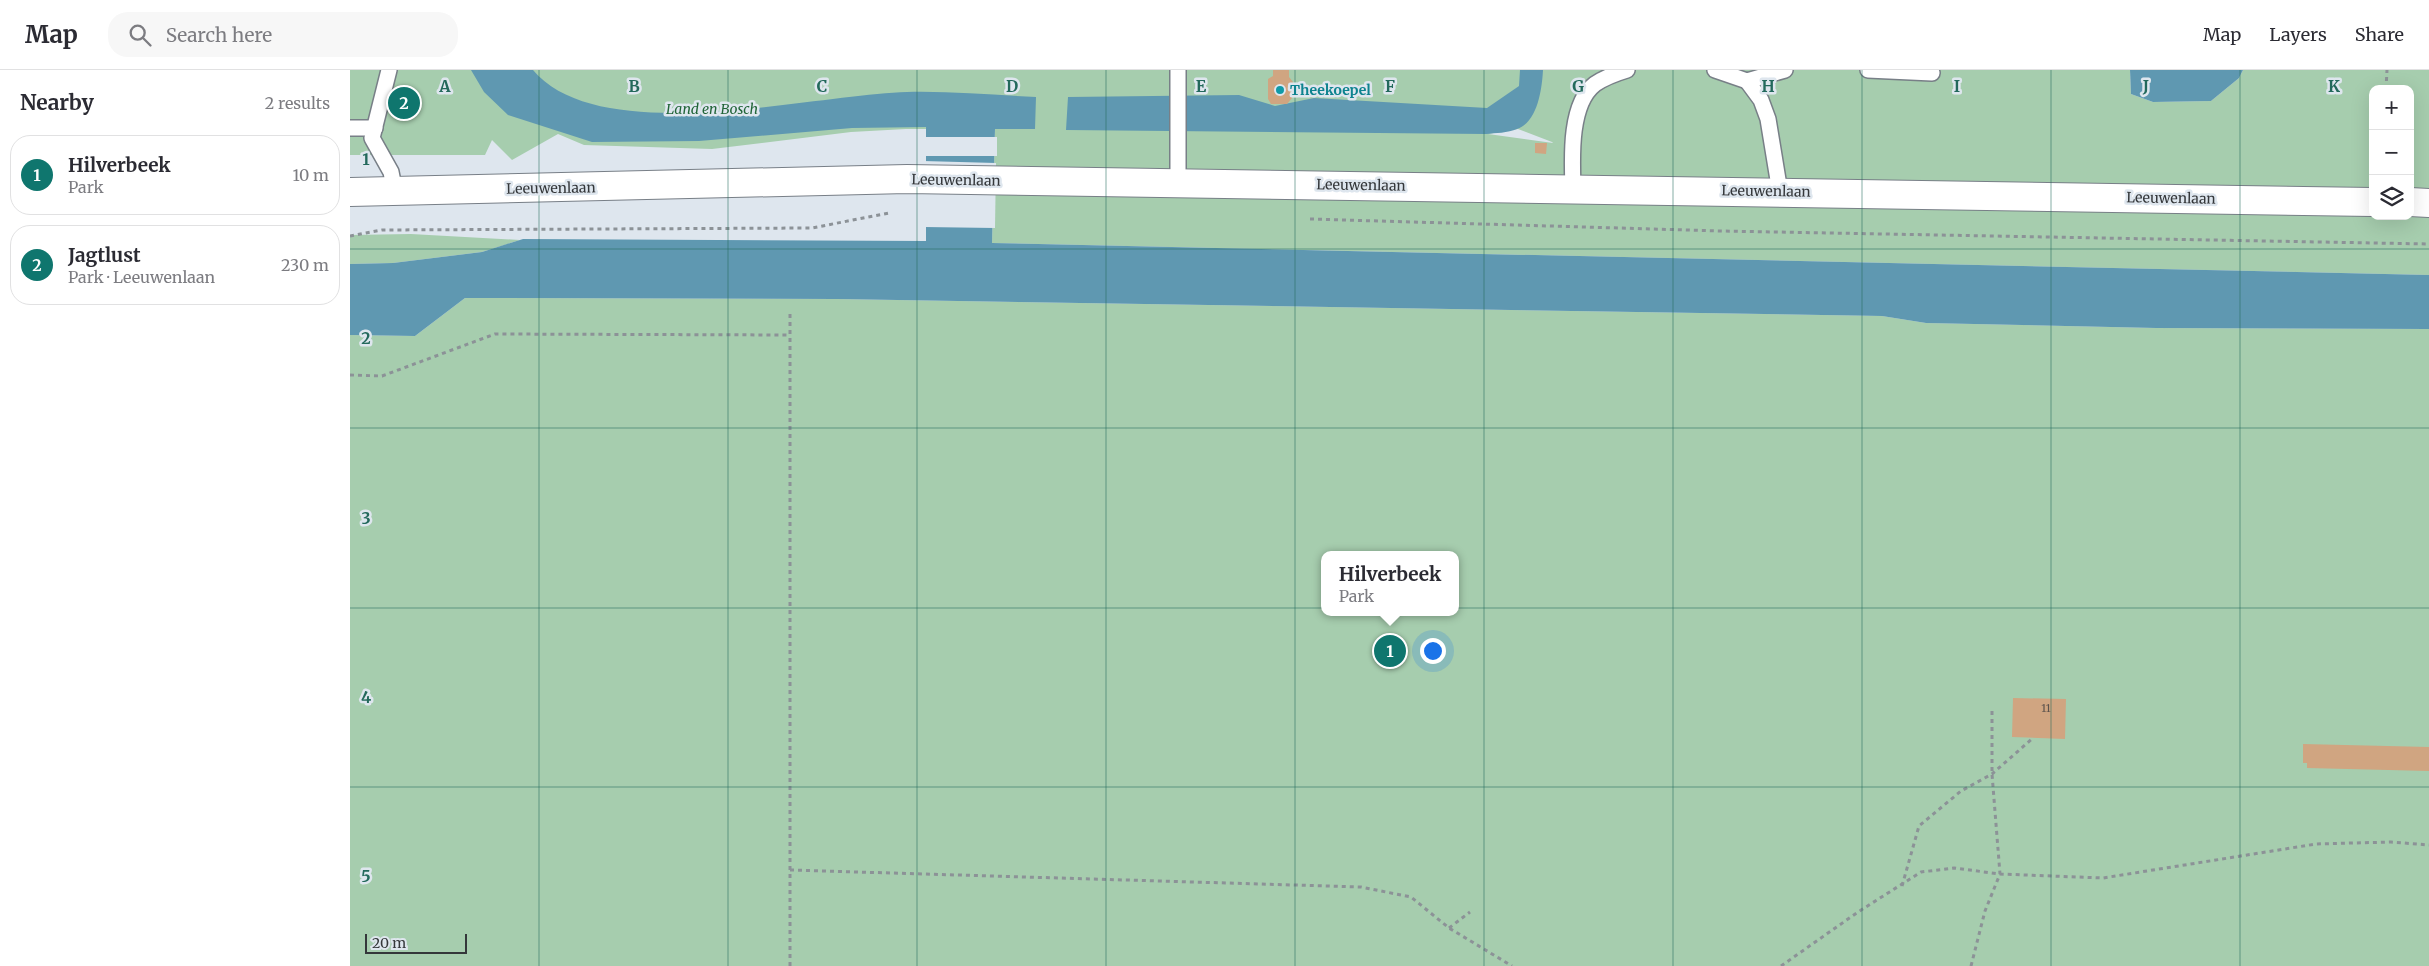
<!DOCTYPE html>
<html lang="en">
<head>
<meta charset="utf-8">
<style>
	:root { --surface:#fff; --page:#f7f7f7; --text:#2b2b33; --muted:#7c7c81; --line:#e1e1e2; --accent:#0f766e }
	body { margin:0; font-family:Merriweather,serif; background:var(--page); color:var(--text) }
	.controls { position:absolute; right:15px; top:15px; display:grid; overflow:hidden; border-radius:10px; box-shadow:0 5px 20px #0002 }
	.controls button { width:45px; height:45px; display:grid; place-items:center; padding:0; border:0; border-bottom:1px solid var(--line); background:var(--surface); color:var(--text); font:25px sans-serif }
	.scale { position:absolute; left:15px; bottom:12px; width:102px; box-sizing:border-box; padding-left:5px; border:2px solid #34373a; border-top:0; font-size:14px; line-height:18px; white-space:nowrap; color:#34373a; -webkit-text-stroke:4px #dee6ee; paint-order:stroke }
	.you { position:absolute; left:1082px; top:580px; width:18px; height:18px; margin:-12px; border:4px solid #fff; border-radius:50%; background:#1a73e8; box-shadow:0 0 0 8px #1a73e833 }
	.badge { display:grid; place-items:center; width:32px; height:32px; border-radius:50%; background:var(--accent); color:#fff; font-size:16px; font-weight:700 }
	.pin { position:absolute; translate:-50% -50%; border:2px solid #fff; box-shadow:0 1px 5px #0006 }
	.popup { position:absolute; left:971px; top:481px; width:138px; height:65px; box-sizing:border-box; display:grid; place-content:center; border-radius:10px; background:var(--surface); filter:drop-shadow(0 1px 4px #0005); font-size:16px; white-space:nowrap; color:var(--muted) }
	.popup b { font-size:19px; color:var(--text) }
	.popup::after { content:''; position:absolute; left:50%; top:100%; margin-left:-10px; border:10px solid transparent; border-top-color:var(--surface) }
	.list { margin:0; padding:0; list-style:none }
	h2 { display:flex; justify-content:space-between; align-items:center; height:65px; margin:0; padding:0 20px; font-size:21px }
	h2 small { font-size:16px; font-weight:400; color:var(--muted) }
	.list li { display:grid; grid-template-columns:32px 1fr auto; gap:15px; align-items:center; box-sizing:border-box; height:80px; margin:0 10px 10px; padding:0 10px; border:1px solid var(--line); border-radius:20px }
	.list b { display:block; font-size:19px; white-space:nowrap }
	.list p { margin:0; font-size:16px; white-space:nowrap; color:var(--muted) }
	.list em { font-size:16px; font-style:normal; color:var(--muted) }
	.icon { flex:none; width:28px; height:28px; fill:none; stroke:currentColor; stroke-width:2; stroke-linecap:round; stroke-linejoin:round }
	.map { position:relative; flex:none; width:2079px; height:896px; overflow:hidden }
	header { display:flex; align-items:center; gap:30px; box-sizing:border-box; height:70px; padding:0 25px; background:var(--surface); border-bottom:1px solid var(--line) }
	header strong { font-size:24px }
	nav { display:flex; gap:28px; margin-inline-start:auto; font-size:18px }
	.search { width:350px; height:45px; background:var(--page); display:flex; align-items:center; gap:12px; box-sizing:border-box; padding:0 18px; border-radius:20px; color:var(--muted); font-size:19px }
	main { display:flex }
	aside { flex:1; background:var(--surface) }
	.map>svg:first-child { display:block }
	.green { fill:#a6cdae; fill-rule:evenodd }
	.water { fill:#5f98b1 }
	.pier { fill:#dee6ee }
	.building { fill:#d0a581 }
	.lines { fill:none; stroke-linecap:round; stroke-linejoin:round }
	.service-casing { stroke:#787f87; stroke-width:18 }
	.tertiary-casing { stroke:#787f87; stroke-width:30 }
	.path { stroke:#8c9297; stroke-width:3; stroke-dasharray:4 4; stroke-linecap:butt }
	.service { stroke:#fff; stroke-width:15 }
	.tertiary { stroke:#fff; stroke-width:28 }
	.grid { fill:none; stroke:#23695c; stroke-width:1; stroke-opacity:0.55 }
	.culture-dot { fill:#0f9aa8; stroke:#dee6ee; stroke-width:2 }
	.labels { text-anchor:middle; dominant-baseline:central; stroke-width:5; stroke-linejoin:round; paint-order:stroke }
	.number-label { font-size:11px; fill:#5b524c }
	.culture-label { font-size:14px; font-weight:bold; fill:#0d838f; stroke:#dee6ee; text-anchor:start }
	.park-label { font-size:14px; font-style:italic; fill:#216538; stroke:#dee6ee }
	.street-label { font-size:14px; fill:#34373a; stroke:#dee6ee }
	.grid-label { font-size:16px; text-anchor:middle; font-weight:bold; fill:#23695c; stroke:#dee6ee; stroke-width:5; stroke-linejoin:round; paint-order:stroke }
</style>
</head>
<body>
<header>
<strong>Map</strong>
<div class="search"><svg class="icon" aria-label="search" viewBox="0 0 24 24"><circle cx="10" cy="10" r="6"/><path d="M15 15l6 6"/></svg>Search here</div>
<nav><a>Map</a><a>Layers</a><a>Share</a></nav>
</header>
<main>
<aside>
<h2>Nearby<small>2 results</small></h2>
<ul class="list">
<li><span class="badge">1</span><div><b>Hilverbeek</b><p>Park</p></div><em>10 m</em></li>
<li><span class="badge">2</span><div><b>Jagtlust</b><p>Park · Leeuwenlaan</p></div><em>230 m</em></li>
</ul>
</aside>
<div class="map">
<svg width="2079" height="896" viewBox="0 0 2079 896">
	<rect width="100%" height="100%" fill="#dee6ee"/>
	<g class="green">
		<path d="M0 0H1780L1781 24 1803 32 1861 31 1889 8 1893 0H2079V205L642 173 645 59H556L501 62 362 79 234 75 208 64 162 90 142 70 135 85H0ZM2023 19H2060V146H2023ZM1168 59 1202 72 1203 73 1138 64Z"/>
		<path d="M61 164 170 170 132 182 43 193 0 194V165Z"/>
		<path d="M115 228 487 229 1532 246 1576 253 1806 258 2079 259V896H0V265L65 266ZM975 485H1105V542H975Z"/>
	</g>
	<g class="water">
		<path d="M121 0H183C250 80 465 24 557 22 600 21 643 25 686 27L685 59H645L642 173 2079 205V259L1806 258 1576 253 1532 246 487 229 115 228 65 266 0 265V194L43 193 132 182 173 169 576 171V57L502 58 349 71 242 72 158 45 134 22Z"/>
		<path d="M1170 0H1193C1192 18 1188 52 1167 59 1158 63 1145 63 1136 64L716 60 718 27 889 25 925 36 964 28 1137 38 1169 16Z"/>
		<path d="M1780 0H1893L1889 8 1861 31 1803 32 1781 24Z"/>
	</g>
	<g class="pier">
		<rect x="573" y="67" width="74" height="19"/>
		<path d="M573 91 646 93 645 158 574 157Z"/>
	</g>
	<g class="building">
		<path d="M923 0H939V7L943 12 942 28 937 34H921L918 29V9L923 6Z"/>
		<path d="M1185 73H1197L1196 84 1185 83Z"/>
		<path d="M1663 628 1716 629 1715 669 1662 667Z"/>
		<path d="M1953 674 2079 677V701L1957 698V693H1953Z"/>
	</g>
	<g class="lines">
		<g class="service-casing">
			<g id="service">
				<path d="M39 0 22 68 41 102 45 122"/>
				<path d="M828 0V112"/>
				<path d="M1365 0 1397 11"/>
				<path d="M1518 0 1582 3"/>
				<path d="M0 58H25"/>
				<path d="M1223 118C1222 89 1219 34 1245 14 1254 8 1267 3 1277 0"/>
				<path d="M1430 122 1418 49 1411 30 1397 11 1435 0"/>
			</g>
		</g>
		<g class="tertiary-casing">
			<g id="tertiary">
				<path d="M0 122 557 109 2023 132"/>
				<path d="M2060 132 2079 133"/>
			</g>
		</g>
		<g class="path">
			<path d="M2036 19 2037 0"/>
			<path d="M960 149 1371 161 2079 174"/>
			<path d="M0 166 32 160 462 158 539 143"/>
			<path d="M0 305 32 306 145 264 440 265"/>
			<path d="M440 800 1011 817 1061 827 1099 858 1162 896"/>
			<path d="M1552 816 1569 756 1611 721 1642 704 1683 668"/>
			<path d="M1099 858 1120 842"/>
			<path d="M440 896V244"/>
			<path d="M1431 896 1508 842 1571 802 1604 798 1650 804 1753 808 1966 774 2041 772 2079 775"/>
			<path d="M1621 896 1635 841 1650 804 1642 704V640"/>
		</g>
		<use href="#service" class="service"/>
		<use href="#tertiary" class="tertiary"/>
	</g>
	<path class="grid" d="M189 0V896M378 0V896M567 0V896M756 0V896M945 0V896M1134 0V896M1323 0V896M1512 0V896M1701 0V896M1890 0V896M0 179H2079M0 358H2079M0 538H2079M0 717H2079"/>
	<circle class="culture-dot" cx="930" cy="20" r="5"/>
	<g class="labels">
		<g class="number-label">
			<text x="1696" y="638">11</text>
		</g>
		<g class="culture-label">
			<text x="940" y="20">Theekoepel</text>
		</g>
		<g class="park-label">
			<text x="362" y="39">Land en Bosch</text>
		</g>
		<g class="street-label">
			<text transform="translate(606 110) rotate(1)">Leeuwenlaan</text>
			<text transform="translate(1011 115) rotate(1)">Leeuwenlaan</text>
			<text transform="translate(201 118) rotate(-1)">Leeuwenlaan</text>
			<text transform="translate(1416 121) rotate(1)">Leeuwenlaan</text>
			<text transform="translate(1821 128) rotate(1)">Leeuwenlaan</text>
		</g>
	</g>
	<g class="grid-label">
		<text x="95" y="22">A</text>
		<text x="284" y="22">B</text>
		<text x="472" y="22">C</text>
		<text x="662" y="22">D</text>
		<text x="851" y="22">E</text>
		<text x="1040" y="22">F</text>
		<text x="1228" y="22">G</text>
		<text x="1418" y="22">H</text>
		<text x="1607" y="22">I</text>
		<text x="1796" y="22">J</text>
		<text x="1984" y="22">K</text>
		<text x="16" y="95">1</text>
		<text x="16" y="274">2</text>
		<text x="16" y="454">3</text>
		<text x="16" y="633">4</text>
		<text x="16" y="812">5</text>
	</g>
</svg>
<div class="controls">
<button>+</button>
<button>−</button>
<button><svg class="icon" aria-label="layers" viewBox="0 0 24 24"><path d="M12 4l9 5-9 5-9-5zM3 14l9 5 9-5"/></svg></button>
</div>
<div class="scale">20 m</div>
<div class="you"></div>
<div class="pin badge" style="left:1040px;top:581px">1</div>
<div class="popup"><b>Hilverbeek</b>Park</div>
<div class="pin badge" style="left:54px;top:33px">2</div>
</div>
</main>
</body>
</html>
